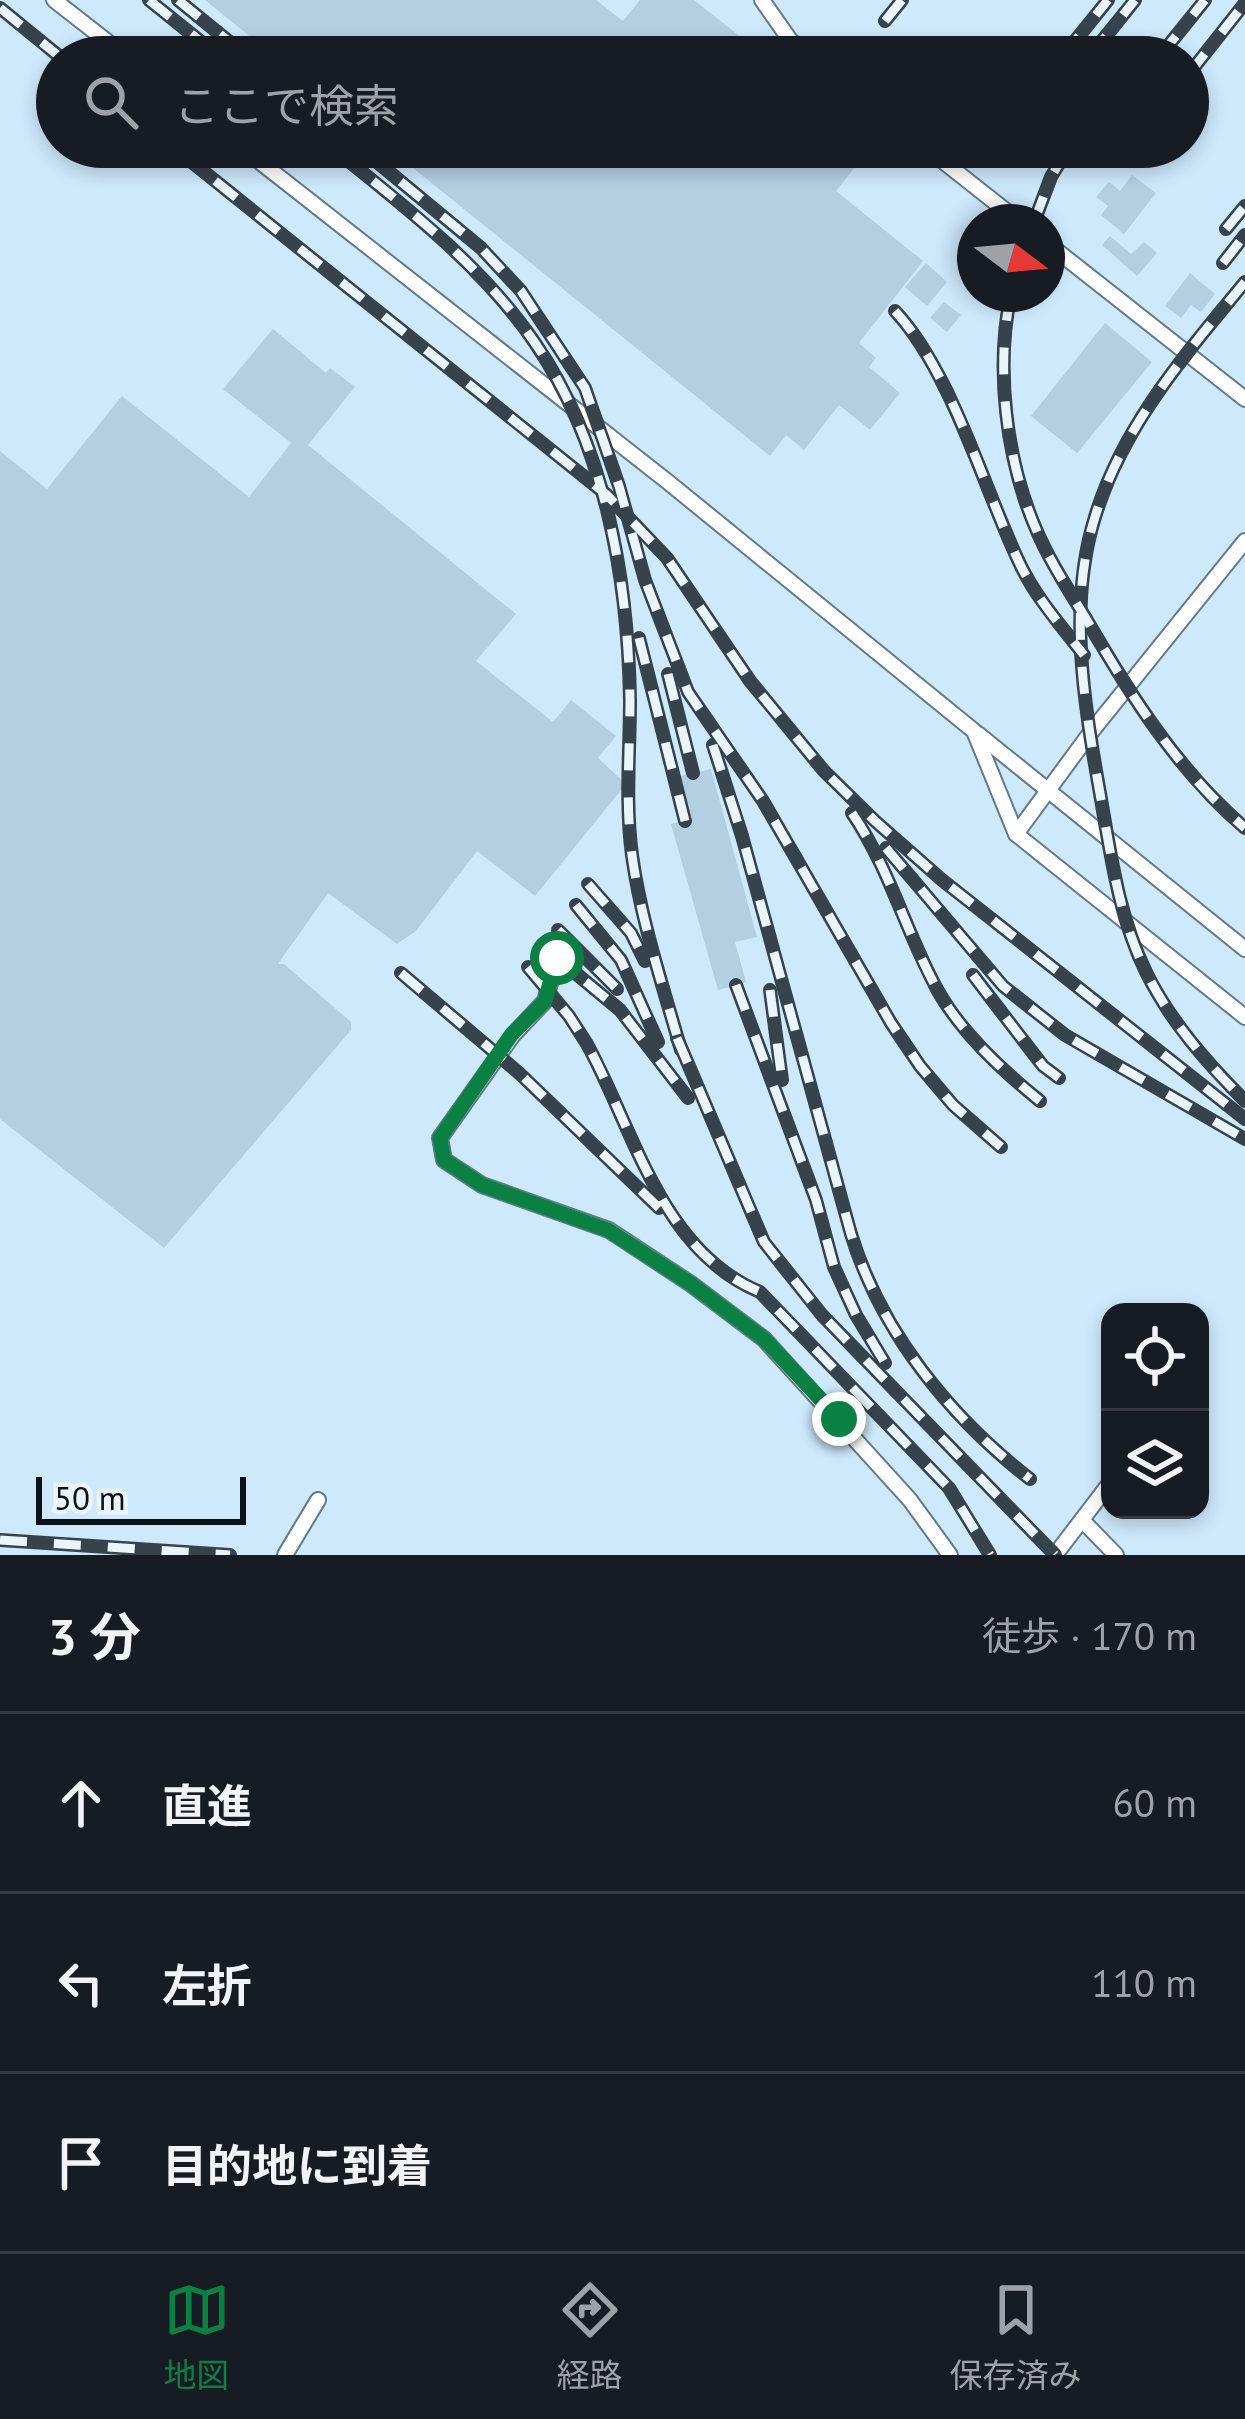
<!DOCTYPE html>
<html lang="ja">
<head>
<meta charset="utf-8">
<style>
	:root { --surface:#171b24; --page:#20242c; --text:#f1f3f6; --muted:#9ea1a6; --line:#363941; --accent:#0b8043 }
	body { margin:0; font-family:"PT Sans","Noto Sans JP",sans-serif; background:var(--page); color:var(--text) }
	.controls { position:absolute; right:36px; bottom:36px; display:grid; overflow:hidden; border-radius:24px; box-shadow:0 6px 18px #0003 }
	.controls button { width:108px; height:108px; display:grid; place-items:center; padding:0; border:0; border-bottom:3px solid var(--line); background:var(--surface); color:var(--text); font:60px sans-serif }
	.compass { position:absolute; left:957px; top:204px; width:108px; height:108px; border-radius:50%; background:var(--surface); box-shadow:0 6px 18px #0003; rotate:106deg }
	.scale { position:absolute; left:36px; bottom:30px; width:210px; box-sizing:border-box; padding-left:12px; border:6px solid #091218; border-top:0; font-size:33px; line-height:42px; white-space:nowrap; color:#091218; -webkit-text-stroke:9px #e9f4fb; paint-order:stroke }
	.stop { position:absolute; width:36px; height:36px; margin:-27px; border:9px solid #0b8043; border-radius:50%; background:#fff }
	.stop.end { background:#0b8043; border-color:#fff; box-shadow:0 3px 12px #0008 }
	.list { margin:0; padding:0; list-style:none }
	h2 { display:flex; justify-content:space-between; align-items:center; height:156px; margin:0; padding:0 48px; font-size:51px }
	h2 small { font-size:39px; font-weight:400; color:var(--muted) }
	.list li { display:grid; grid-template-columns:78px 1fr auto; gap:36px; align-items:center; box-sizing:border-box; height:180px; padding:0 48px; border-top:3px solid var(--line) }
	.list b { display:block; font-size:45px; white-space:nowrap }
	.list em { font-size:39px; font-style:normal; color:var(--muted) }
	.icon { flex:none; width:66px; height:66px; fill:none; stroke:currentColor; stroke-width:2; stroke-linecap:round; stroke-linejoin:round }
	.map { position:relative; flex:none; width:1245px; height:1555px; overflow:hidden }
	.search { position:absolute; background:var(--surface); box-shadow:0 6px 18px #0003; left:36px; right:36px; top:36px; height:132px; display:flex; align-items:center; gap:30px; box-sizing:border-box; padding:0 42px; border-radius:66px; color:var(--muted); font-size:45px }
	.sheet { height:696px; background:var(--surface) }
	nav { display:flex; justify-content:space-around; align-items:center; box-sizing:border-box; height:168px; border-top:3px solid var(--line); background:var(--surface); font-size:33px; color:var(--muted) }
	nav a { display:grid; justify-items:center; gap:6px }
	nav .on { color:var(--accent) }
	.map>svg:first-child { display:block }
	.building { fill:#b5cfe2 }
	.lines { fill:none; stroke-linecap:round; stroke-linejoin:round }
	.service-casing { stroke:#627a8b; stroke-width:18 }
	.service { stroke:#fff; stroke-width:14 }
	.rail-casing { stroke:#36434c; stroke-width:14 }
	.rail { stroke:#e9f4fb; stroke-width:9; stroke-dasharray:27; stroke-linecap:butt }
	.route { stroke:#0b8043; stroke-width:15 }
</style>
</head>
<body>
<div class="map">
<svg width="1245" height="1555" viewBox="0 0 1245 1555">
	<rect width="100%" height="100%" fill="#cee9fc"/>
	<g class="building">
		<path d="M205 0H596L623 21 640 0H694L766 57H275Z"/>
		<path d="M387 147H871L836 191 923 261 859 343 876 358 869 367 900 393 870 430 839 405 804 450 786 435 770 456Z"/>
		<path d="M1132 175 1156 193 1124 234 1101 215 1108 206 1096 197 1109 182 1120 191Z"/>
		<path d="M1110 236 1131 254 1144 242 1157 253 1137 276 1102 245Z"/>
		<path d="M926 263 947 282 927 306 905 287Z"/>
		<path d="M1190 273 1215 294 1201 312 1191 305 1181 318 1165 306Z"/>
		<path d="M944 302 961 315 947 332 930 318Z"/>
		<path d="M1105 323 1152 362 1077 453 1031 416Z"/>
		<path d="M273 329 326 373 330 368 355 387 308 445 516 614 476 661 553 722 571 700 616 736 598 758 626 784 535 896 477 851 416 931 397 944 328 893 278 964H284L351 1022V1030L164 1248 0 1119V451L47 489 122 396 249 497 291 443 223 389Z"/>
		<path d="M711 769 757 937 735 942 746 982 718 990 671 824 692 818 680 776Z"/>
	</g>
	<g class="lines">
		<g class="service-casing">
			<g id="service">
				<path d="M54 0 127 57"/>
				<path d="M762 0 790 40 812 57"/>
				<path d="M241 147 668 482 974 731 1016 834 1245 1017"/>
				<path d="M925 147 1020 222"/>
				<path d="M1047 243 1245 399"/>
				<path d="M978 734 1245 949"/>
				<path d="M1016 834 1091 732 1245 541"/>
				<path d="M560 948 545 1001 513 1035 440 1138 444 1160 482 1185 609 1230 691 1284 764 1339 910 1500 950 1555"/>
				<path d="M1082 1520 1116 1555"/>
				<path d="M285 1555 318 1500"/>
				<path d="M1055 1555 1110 1483"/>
			</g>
		</g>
		<use href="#service" class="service"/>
		<g class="rail-casing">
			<g id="rail">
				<path d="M149 0 220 57"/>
				<path d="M178 0 248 57"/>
				<path d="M0 8 60 57"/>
				<path d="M885 21 902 0"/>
				<path d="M1062 57 1108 0"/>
				<path d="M1089 57 1135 0"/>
				<path d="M1159 57 1205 0"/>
				<path d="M1188 75 1245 3"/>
				<path d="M173 147 607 495 667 558 750 681 824 771 875 821 942 880 1245 1119"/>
				<path d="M331 147C403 205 482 265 535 343 605 445 628 578 630 700 630 751 625 803 632 855 641 921 663 986 681 1050"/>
				<path d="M359 147 481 248 521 291 585 388 619 486 645 580 688 692 763 801 891 1023 920 1066 953 1105 1001 1147"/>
				<path d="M1034 222 1051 177 1069 147"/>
				<path d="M1226 229 1245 206"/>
				<path d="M1223 263 1245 235"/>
				<path d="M1245 282C1185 355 1123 425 1095 517 1066 610 1086 713 1102 805 1112 863 1120 919 1146 972 1170 1021 1207 1063 1245 1101"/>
				<path d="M1011 294C995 367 1006 460 1036 529 1049 560 1068 589 1085 617 1129 693 1178 771 1245 828"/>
				<path d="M895 311C951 371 983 486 1019 562 1034 595 1061 626 1084 655"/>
				<path d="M639 638 685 821"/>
				<path d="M668 674 693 773"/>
				<path d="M713 745 742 836 851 1234C881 1332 950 1417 1030 1479"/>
				<path d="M852 813C890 869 906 933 938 991 961 1032 1004 1072 1040 1101"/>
				<path d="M886 848 1003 986 1065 1035 1245 1139"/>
				<path d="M588 884 631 933 645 961"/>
				<path d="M576 905 621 960 658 1042"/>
				<path d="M558 930 617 989"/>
				<path d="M544 947 620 1010 688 1098"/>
				<path d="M528 967 569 1016 587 1044C634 1130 661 1251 760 1292L949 1488 990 1555"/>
				<path d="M401 973 519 1073 659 1208"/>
				<path d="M973 975 1043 1066 1059 1078"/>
				<path d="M736 985 816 1200 834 1267 856 1315 885 1363"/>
				<path d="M770 990 782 1080"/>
				<path d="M677 1038 764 1242 822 1315 1055 1555"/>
				<path d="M0 1540 230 1555"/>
			</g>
		</g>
		<use href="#rail" class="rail"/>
	</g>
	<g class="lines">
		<path class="route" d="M557 958 545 1001 512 1034 440 1138 444 1160 482 1185 608 1230 691 1284 764 1339 839 1419"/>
	</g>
</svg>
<div class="controls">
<button><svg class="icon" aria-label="locate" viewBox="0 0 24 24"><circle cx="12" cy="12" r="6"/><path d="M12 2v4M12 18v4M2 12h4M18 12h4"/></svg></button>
<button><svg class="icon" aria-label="layers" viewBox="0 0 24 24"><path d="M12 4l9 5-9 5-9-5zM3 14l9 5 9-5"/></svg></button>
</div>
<svg class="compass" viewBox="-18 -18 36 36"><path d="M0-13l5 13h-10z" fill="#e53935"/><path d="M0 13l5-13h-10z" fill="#9ea1a6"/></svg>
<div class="scale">50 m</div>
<div class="stop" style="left:557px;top:958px"></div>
<div class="stop end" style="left:839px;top:1419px"></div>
<div class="search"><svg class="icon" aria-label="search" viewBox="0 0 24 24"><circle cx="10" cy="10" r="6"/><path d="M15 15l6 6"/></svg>ここで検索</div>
</div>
<section class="sheet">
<h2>3 分<small>徒歩 · 170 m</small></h2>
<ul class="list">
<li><svg class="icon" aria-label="ahead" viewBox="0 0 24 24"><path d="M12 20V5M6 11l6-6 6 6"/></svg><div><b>直進</b></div><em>60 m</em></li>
<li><svg class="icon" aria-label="left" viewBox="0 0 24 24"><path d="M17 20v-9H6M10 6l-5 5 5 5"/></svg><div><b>左折</b></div><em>110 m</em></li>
<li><svg class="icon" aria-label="arrive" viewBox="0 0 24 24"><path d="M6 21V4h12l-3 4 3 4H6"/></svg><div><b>目的地に到着</b></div></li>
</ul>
</section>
<nav>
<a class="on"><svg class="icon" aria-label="map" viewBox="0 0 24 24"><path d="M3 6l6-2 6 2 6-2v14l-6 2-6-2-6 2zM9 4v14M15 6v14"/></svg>地図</a>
<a><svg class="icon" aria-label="directions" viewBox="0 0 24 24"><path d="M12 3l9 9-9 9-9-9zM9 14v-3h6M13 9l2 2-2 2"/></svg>経路</a>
<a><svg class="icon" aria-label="saved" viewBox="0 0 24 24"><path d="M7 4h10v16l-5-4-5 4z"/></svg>保存済み</a>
</nav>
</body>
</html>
